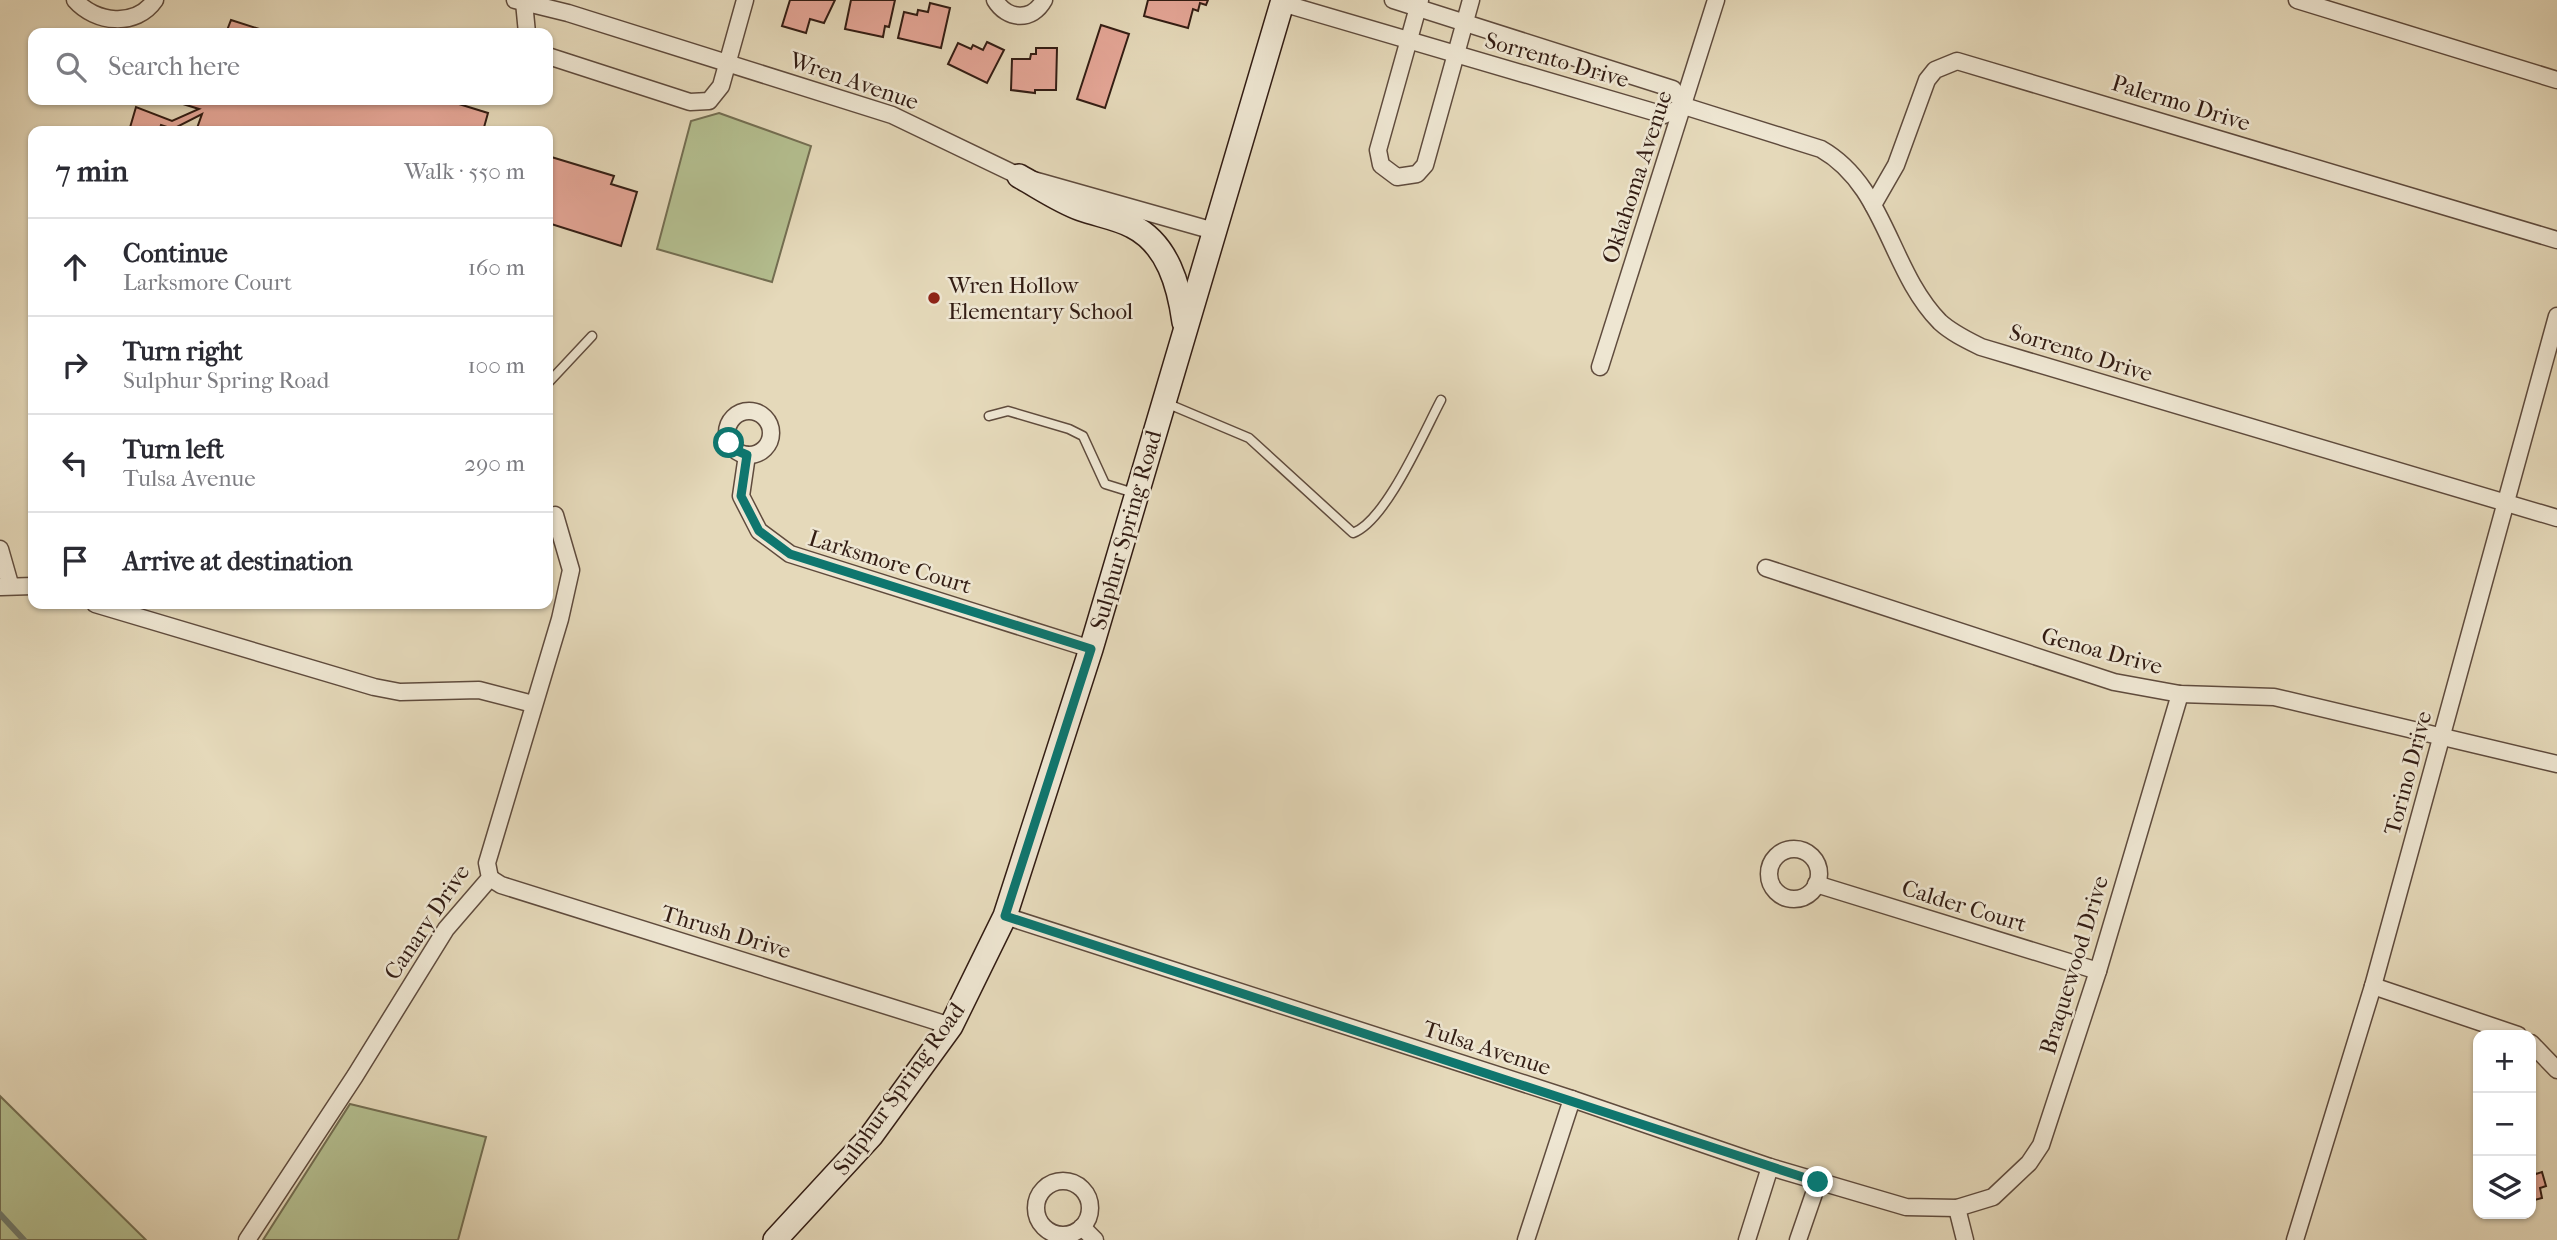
<!DOCTYPE html>
<html lang="en">
<head>
<meta charset="utf-8">
<style>
	:root { --surface:#fff; --page:#f7f7f7; --text:#2b2b33; --muted:#7c7c81; --line:#e1e1e2 }
	body { margin:0; font-family:"IM FELL French Canon",serif; background:var(--page); color:var(--text) }
	.controls { position:absolute; right:21px; bottom:21px; display:grid; overflow:hidden; border-radius:14px; box-shadow:0 2px 5px #0004 }
	.controls button { width:63px; height:63px; display:grid; place-items:center; padding:0; border:0; border-bottom:2px solid var(--line); background:var(--surface); color:var(--text); font:35px sans-serif }
	.stop { position:absolute; width:21px; height:21px; margin:-16px; border:5px solid #0f766e; border-radius:50%; background:#fff }
	.stop.end { background:#0f766e; border-color:#fff; box-shadow:0 2px 7px #0008 }
	.list { margin:0; padding:0; list-style:none }
	h2 { display:flex; justify-content:space-between; align-items:center; height:91px; margin:0; padding:0 28px; font-size:30px }
	h2 small { font-size:23px; font-weight:400; color:var(--muted) }
	.list li { display:grid; grid-template-columns:46px 1fr auto; gap:21px; align-items:center; box-sizing:border-box; height:98px; padding:0 28px; border-top:2px solid var(--line) }
	.list b { display:block; font-size:26px; white-space:nowrap }
	.list p { margin:0; font-size:23px; white-space:nowrap; color:var(--muted) }
	.list em { font-size:23px; font-style:normal; color:var(--muted) }
	.icon { flex:none; width:38px; height:38px; fill:none; stroke:currentColor; stroke-width:2; stroke-linecap:round; stroke-linejoin:round }
	.map { position:relative; flex:none; width:2557px; height:1240px; overflow:hidden }
	.search { position:absolute; background:var(--surface); box-shadow:0 2px 5px #0004; left:28px; top:28px; width:525px; height:77px; display:flex; align-items:center; gap:18px; box-sizing:border-box; padding:0 24px; border-radius:14px; color:var(--muted); font-size:26px }
	.panel { position:absolute; background:var(--surface); box-shadow:0 2px 5px #0004; left:28px; top:126px; width:525px; height:483px; border-radius:14px }
	.map>svg:first-child { display:block }
	.green { fill:#b4bf90; stroke:#736e52; stroke-width:2 }
	.lines { fill:none; stroke-linecap:round; stroke-linejoin:round }
	.stream { stroke:#6f7b6e; stroke-width:6 }
	.building { fill:#e5a697; stroke:#321c13; stroke-width:2 }
	.service-casing { stroke:#5f4b3d; stroke-width:11 }
	.minor-casing { stroke:#5f4b3d; stroke-width:19 }
	.secondary-casing { stroke:#321c13; stroke-width:26 }
	.service { stroke:#eee6d2; stroke-width:8 }
	.minor { stroke:#eee6d2; stroke-width:16 }
	.secondary { stroke:#eee6d2; stroke-width:23 }
	.route { stroke:#0f766e; stroke-width:9 }
	.poi-dot { fill:#8f2418; stroke:#eee6d2; stroke-width:2.5 }
	.labels { text-anchor:middle; dominant-baseline:central; stroke-width:5; stroke-linejoin:round; paint-order:stroke }
	.street-label { font-size:23px; fill:#321c13; stroke:#eee6d2 }
	.poi-label { font-size:23px; fill:#321c13; stroke:#eee6d2; text-anchor:start }
</style>
</head>
<body>
<div class="map">
<svg width="2557" height="1240" viewBox="0 0 2557 1240">
	<rect width="100%" height="100%" fill="#e5d9ba"/>
	<filter id="stains"><feTurbulence type="fractalNoise" baseFrequency=".00286" numOctaves="4"/><feColorMatrix values="0 0 0 0 .2 0 0 0 0 .09 0 0 0 0 .02 0 0 0 .5 -.17"/></filter>
	<radialGradient id="worn" r=".72"><stop offset=".6" stop-color="#630" stop-opacity="0"/><stop offset="1" stop-color="#630" stop-opacity=".3"/></radialGradient>
	<g class="green">
		<path d="M719 113 811 146 772 282 657 249 691 121Z"/>
		<path d="M0 1096 146 1240H0Z"/>
		<path d="M350 1104 486 1137 458 1240H263Z"/>
	</g>
	<g class="lines">
		<path class="stream" d="M0 1214 24 1240"/>
	</g>
	<g class="building">
		<path d="M790 0H835L824 23 810 19 806 33 782 26Z"/>
		<path d="M851 0H895L889 27 885 26 883 37 845 29Z"/>
		<path d="M1148 0H1208L1206 5 1200 3 1198 11 1193 9 1188 28 1144 16Z"/>
		<path d="M930 3 950 8 941 48 898 38 904 12 917 15 918 10 928 12Z"/>
		<path d="M231 20 272 33H226Z"/>
		<path d="M1101 25 1129 34 1105 108 1077 99Z"/>
		<path d="M987 42 1004 50 987 83 948 64 958 43 971 49 973 45 983 50Z"/>
		<path d="M1036 48H1057L1056 90H1035V93L1011 90 1012 59H1030L1031 54H1036Z"/>
		<path d="M184 100H446L488 113 483 131H196L202 114 173 129 161 125 159 131H129L136 107 172 121 199 109 183 104Z"/>
		<path d="M548 156 614 176 611 184 637 192 621 246 548 223Z"/>
		<path d="M2531 1166 2536 1174 2542 1172 2546 1186 2540 1188 2542 1198 2531 1201Z"/>
	</g>
	<g class="lines">
		<g class="service-casing">
			<g id="service">
				<path d="M548 383 592 336"/>
				<path d="M1166 403 1249 438 1353 533C1386 521 1424 432 1441 400"/>
				<path d="M989 416 1008 411 1069 429 1083 436 1105 484 1134 493"/>
			</g>
		</g>
		<g class="minor-casing">
			<g id="minor">
				<path d="M75 0C95 23 136 28 155 0"/>
				<path d="M515 0 568 13 892 115 1019 176 1214 231"/>
				<path d="M995 0C1007 20 1032 22 1044 0"/>
				<path d="M1393 0 1673 89 1684 106"/>
				<path d="M1420 0 1378 150 1381 165 1397 177 1417 174 1425 165 1471 0"/>
				<path d="M2297 0 2557 80"/>
				<path d="M524 2 527 33"/>
				<path d="M1282 3 1664 115 1684 106 1821 149C1886 186 1889 270 1940 322 1952 333 1967 340 1981 347L2557 518"/>
				<path d="M548 56 690 102 709 101 721 86 745 0"/>
				<path d="M1873 205 1896 165 1927 80 1935 70 1957 61 2557 240"/>
				<path d="M1600 367 1716 0"/>
				<circle cx="749" cy="433" r="22"/>
				<path d="M747 455 741 496 759 531 790 554 1091 649"/>
				<path d="M0 549 10 584"/>
				<path d="M1766 568 2114 682 2180 694 2274 697 2557 764"/>
				<path d="M1 587 33 586"/>
				<path d="M95 604 374 687 400 692 479 690 533 704"/>
				<circle cx="1794" cy="874" r="25"/>
				<path d="M490 878 501 885 951 1026"/>
				<path d="M1816 884 2098 971"/>
				<path d="M1005 916 1572 1099 1770 1167 1906 1207 1957 1208 1993 1197 2029 1163 2041 1145 2098 971 2180 694"/>
				<path d="M2373 986 2518 1035"/>
				<path d="M2531 1043 2557 1070"/>
				<circle cx="1063" cy="1208" r="27"/>
				<path d="M1957 1208 1965 1240"/>
				<path d="M1082 1227 1095 1240"/>
				<path d="M247 1240 355 1076 446 929 490 878 487 863 560 619 571 570 555 515"/>
				<path d="M1526 1240 1572 1099"/>
				<path d="M1747 1240 1770 1167"/>
				<path d="M1798 1240 1818 1182"/>
				<path d="M2295 1240 2373 986 2557 316"/>
			</g>
		</g>
		<g class="secondary-casing">
			<g id="secondary">
				<path d="M1019 176C1039 187 1059 201 1081 209 1098 215 1117 218 1132 226 1168 244 1179 286 1184 322"/>
				<path d="M775 1240 871 1136 951 1026 1005 916 1091 649 1283 0"/>
			</g>
		</g>
		<use href="#service" class="service"/>
		<use href="#minor" class="minor"/>
		<use href="#secondary" class="secondary"/>
	</g>
	<g class="lines">
		<path class="route" d="M729 443 733 449 747 455 741 496 759 531 790 554 1091 649 1005 916 1818 1182"/>
	</g>
	<circle class="poi-dot" cx="934" cy="298" r="7"/>
	<g class="labels">
		<g class="street-label">
			<text transform="translate(1557 60) rotate(16)">Sorrento Drive</text>
			<text transform="translate(854 81) rotate(19)">Wren Avenue</text>
			<text transform="translate(2181 103) rotate(17)">Palermo Drive</text>
			<text transform="translate(1637 177) rotate(-72)">Oklahoma Avenue</text>
			<text transform="translate(2081 353) rotate(17)">Sorrento Drive</text>
			<text transform="translate(1126 530) rotate(-74)">Sulphur Spring Road</text>
			<text transform="translate(890 562) rotate(17)">Larksmore Court</text>
			<text transform="translate(2102 651) rotate(15)">Genoa Drive</text>
			<text transform="translate(2408 773) rotate(-75)">Torino Drive</text>
			<text transform="translate(1964 906) rotate(17)">Calder Court</text>
			<text transform="translate(427 922) rotate(-56)">Canary Drive</text>
			<text transform="translate(726 932) rotate(17)">Thrush Drive</text>
			<text transform="translate(2074 965) rotate(-73)">Braquewood Drive</text>
			<text transform="translate(1487 1048) rotate(18)">Tulsa Avenue</text>
			<text transform="translate(899 1089) rotate(-54)">Sulphur Spring Road</text>
		</g>
		<g class="poi-label">
			<text x="948" y="285">Wren Hollow<tspan x="948" dy="26">Elementary School</tspan></text>
		</g>
	</g>
	<rect width="100%" height="100%" filter="url(#stains)"/>
	<rect width="100%" height="100%" fill="url(#worn)"/>
</svg>
<div class="controls">
<button>+</button>
<button>−</button>
<button><svg class="icon" aria-label="layers" viewBox="0 0 24 24"><path d="M12 4l9 5-9 5-9-5zM3 14l9 5 9-5"/></svg></button>
</div>
<div class="stop" style="left:729px;top:443px"></div>
<div class="stop end" style="left:1818px;top:1182px"></div>
<div class="search"><svg class="icon" aria-label="search" viewBox="0 0 24 24"><circle cx="10" cy="10" r="6"/><path d="M15 15l6 6"/></svg>Search here</div>
<section class="panel">
<h2>7 min<small>Walk · 550 m</small></h2>
<ul class="list">
<li><svg class="icon" aria-label="ahead" viewBox="0 0 24 24"><path d="M12 20V5M6 11l6-6 6 6"/></svg><div><b>Continue</b><p>Larksmore Court</p></div><em>160 m</em></li>
<li><svg class="icon" aria-label="right" viewBox="0 0 24 24"><path d="M7 20v-9h11M14 6l5 5-5 5"/></svg><div><b>Turn right</b><p>Sulphur Spring Road</p></div><em>100 m</em></li>
<li><svg class="icon" aria-label="left" viewBox="0 0 24 24"><path d="M17 20v-9H6M10 6l-5 5 5 5"/></svg><div><b>Turn left</b><p>Tulsa Avenue</p></div><em>290 m</em></li>
<li><svg class="icon" aria-label="arrive" viewBox="0 0 24 24"><path d="M6 21V4h12l-3 4 3 4H6"/></svg><div><b>Arrive at destination</b></div></li>
</ul>
</section>
</div>
</body>
</html>
